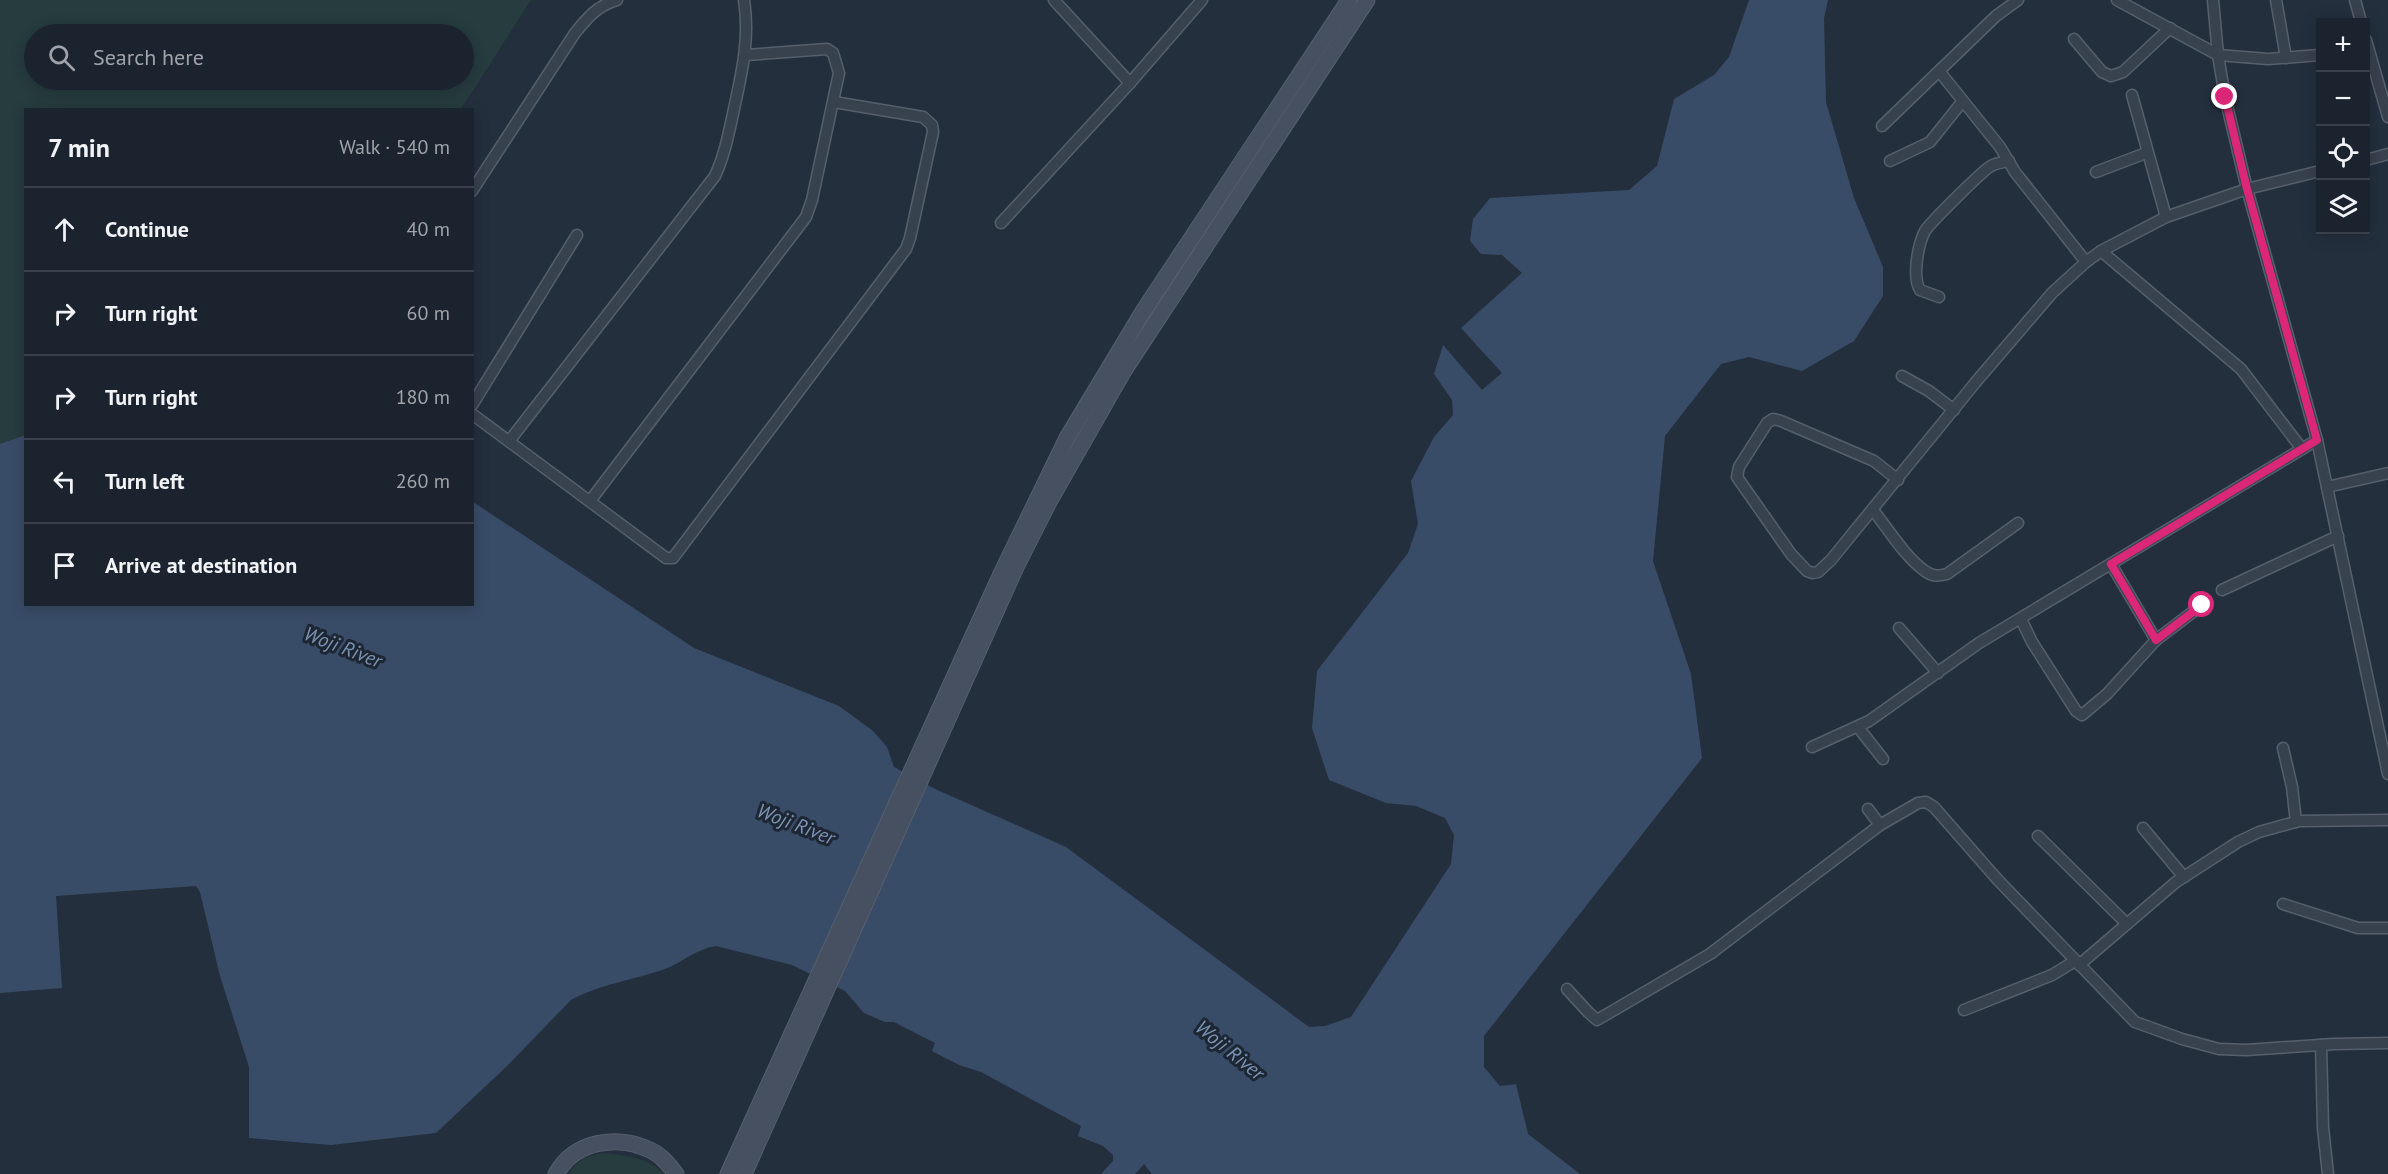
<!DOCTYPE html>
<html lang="en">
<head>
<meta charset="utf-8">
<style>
	:root { --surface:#1b232e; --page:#242b36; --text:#f1f3f6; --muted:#a0a4aa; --line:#39404a }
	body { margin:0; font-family:"PT Sans",sans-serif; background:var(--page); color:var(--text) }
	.controls { position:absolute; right:18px; top:18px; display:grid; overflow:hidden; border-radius:0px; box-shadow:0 3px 15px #0003 }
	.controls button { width:54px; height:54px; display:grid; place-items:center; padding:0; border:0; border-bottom:2px solid var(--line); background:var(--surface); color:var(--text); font:30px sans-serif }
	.stop { position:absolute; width:18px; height:18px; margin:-14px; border:4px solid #db2777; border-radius:50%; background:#fff }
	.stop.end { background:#db2777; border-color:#fff; box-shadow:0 2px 6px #0008 }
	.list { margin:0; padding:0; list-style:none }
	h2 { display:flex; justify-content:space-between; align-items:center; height:78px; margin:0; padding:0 24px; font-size:26px }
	h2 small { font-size:20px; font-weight:400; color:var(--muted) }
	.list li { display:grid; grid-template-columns:39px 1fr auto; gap:18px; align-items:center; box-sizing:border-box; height:84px; padding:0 24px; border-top:2px solid var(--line) }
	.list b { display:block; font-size:22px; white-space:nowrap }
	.list em { font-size:20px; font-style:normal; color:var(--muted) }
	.icon { flex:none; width:33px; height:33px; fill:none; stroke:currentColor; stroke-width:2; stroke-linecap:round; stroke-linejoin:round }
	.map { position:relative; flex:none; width:2388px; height:1174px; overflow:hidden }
	.search { position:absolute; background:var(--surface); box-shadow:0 3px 15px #0003; left:24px; top:24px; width:450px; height:66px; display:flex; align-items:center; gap:15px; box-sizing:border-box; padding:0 21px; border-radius:33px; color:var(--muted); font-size:22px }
	.panel { position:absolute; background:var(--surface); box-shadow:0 3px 15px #0003; left:24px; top:108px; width:450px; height:498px; border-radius:0px }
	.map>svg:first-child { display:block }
	.green { fill:#263c3f; fill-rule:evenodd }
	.water { fill:#394c67 }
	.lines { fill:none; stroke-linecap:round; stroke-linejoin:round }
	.street-casing { stroke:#565f6c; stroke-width:13 }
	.secondary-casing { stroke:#565f6c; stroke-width:17 }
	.street { stroke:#38414e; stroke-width:10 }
	.secondary { stroke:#465061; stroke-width:15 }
	.route { stroke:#db2777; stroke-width:8 }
	.labels { text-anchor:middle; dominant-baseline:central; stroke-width:6; stroke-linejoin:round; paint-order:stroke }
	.water-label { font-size:20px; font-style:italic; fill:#7c92b1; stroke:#1d2633 }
</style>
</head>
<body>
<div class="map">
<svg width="2388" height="1174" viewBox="0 0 2388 1174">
	<rect width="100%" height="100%" fill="#242f3e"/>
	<g class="green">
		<path d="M0 0H531L461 109 26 110 25 435 0 444ZM34 34H464V80H34Z"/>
		<path d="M604 1153C626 1156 648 1157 664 1174H569C577 1160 588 1155 604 1153Z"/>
	</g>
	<path class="water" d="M1749 0H1828L1824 18 1826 102 1854 198 1883 267V296L1854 341 1802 371 1749 357 1721 364 1665 436 1653 561 1691 674 1702 758 1484 1036V1067L1500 1086 1516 1084 1528 1134 1580 1174H1152L1144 1164 1135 1174H1101L1113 1161V1155L1103 1146 1078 1136 1081 1126 981 1072 959 1065 932 1051 935 1043 894 1022H885L864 1013 845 991 792 965 716 946C696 949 683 962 665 969 634 980 600 984 571 1000L506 1067 436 1133 331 1145 249 1138V1067L220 976 200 892 196 886 56 896 62 988 0 993V444L25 435 26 604H472L473 502 694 648 839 706 873 731 887 747 894 767 935 789 1066 847 1309 1027 1325 1026 1351 1017 1451 864 1454 835 1445 818 1416 806 1386 803 1329 780 1312 728 1317 671 1408 553 1418 524 1411 481 1434 437 1453 415 1452 400 1434 374 1443 345 1482 390 1502 373 1461 328 1522 273 1502 255 1481 254 1470 241 1473 219 1490 198 1629 190 1657 166 1674 99 1714 75 1729 57Z"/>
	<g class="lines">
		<g class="street-casing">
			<g id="street">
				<path d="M1054 0 1130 83"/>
				<path d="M2117 0 2218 55 2268 59 2320 55"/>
				<path d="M2213 0 2218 55 2225 97 2247 189 2317 440 2388 774"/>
				<path d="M2276 0 2286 58"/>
				<path d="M2355 0 2361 22"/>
				<path d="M2074 39 2102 72 2111 76 2123 72 2170 28"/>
				<path d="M2366 40 2388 117"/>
				<path d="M1939 71 2000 147 2015 172 2086 262"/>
				<path d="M2132 95 2166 217"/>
				<path d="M1882 126 1996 16 2018 0"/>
				<path d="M2366 160 2388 154"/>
				<path d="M1890 161 1930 142 1962 102"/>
				<path d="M2096 172 2146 153"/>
				<path d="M472 191 575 33C588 17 597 6 617 0"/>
				<path d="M1001 223 1130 83 1202 0"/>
				<path d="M2101 251 2241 369 2302 449"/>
				<path d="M1939 297 1920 290C1912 277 1918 244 1925 231 1929 224 1983 170 1991 166 1996 163 2003 162 2009 161"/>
				<path d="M1902 376 1929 391 1954 410"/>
				<path d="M472 405 577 235"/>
				<path d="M472 414 666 558H673L906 249 910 238 933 132 932 125 923 117 834 102"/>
				<path d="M510 440 715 176C725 154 729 132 734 109 742 72 750 38 744 0"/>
				<path d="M1898 480 1874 461 1781 421 1773 419 1767 423 1739 467 1737 477 1791 554 1807 571 1813 573 1818 572 1831 560 1975 383 2052 293 2086 262 2101 251 2166 217 2247 189 2320 171"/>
				<path d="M2327 487 2388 473"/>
				<path d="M590 501 806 217 812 200 839 73 833 53 827 49 746 55"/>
				<path d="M1873 510C1888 529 1906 558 1925 571 1933 577 1939 576 1947 574L2018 523"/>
				<path d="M2111 564 2156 640"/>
				<path d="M2222 590 2338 536"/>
				<path d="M2021 619 2032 642 2076 711 2082 715 2107 694 2156 640 2202 605"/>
				<path d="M1899 628 1938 673"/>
				<path d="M1858 727 1883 759"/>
				<path d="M1812 747 1869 721 1979 643 2317 440"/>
				<path d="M2283 748 2292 787 2296 822"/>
				<path d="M1868 809 1880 825"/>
				<path d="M2143 828 2184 877"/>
				<path d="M2038 836 2127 924"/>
				<path d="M2283 904 2358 928H2388"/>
				<path d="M2079 965 2176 882 2238 842 2259 832 2299 821 2388 820"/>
				<path d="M1567 989 1588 1012 1597 1020 1710 954 1880 825 1918 803 1926 802 1934 807 1997 879 2135 1022 2182 1039 2219 1049 2246 1050 2334 1044 2388 1043"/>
				<path d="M1964 1010 2052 975 2075 961"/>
				<path d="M2321 1045 2323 1128 2328 1174"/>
			</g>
		</g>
		<g class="secondary-casing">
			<g id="secondary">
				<path d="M556 1174C575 1140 619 1134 652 1151 662 1156 669 1165 676 1174"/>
				<path d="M728 1174 1001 574 1067 438 1144 310 1349 0"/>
				<path d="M744 1174 1016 567 1050 500 1123 372 1367 0"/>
			</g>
		</g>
		<use href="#street" class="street"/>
		<use href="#secondary" class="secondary"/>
	</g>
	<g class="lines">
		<path class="route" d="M2202 605 2156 640 2111 564 2317 440 2247 189 2225 97"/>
	</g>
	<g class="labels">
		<g class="water-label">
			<text transform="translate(343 647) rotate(21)">Woji River</text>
			<text transform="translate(796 824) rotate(21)">Woji River</text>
			<text transform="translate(1230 1050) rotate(39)">Woji River</text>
		</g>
	</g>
</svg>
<div class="controls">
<button>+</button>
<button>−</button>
<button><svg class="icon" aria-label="locate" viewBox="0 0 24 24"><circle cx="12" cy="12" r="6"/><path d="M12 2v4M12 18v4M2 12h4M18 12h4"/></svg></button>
<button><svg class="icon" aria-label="layers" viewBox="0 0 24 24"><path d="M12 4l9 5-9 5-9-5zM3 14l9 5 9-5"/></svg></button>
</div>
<div class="stop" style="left:2202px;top:605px"></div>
<div class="stop end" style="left:2225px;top:97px"></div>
<div class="search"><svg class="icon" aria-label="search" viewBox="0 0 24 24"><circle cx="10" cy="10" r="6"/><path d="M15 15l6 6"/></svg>Search here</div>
<section class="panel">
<h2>7 min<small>Walk · 540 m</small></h2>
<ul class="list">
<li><svg class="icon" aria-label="ahead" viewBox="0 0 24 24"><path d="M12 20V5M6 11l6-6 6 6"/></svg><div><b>Continue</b></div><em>40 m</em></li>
<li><svg class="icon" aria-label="right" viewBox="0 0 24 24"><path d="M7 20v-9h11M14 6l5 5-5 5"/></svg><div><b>Turn right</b></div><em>60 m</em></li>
<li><svg class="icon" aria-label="right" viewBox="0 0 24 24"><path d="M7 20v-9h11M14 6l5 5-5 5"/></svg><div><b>Turn right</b></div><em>180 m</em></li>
<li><svg class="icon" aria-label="left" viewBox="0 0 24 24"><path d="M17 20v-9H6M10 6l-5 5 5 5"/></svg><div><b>Turn left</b></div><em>260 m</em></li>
<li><svg class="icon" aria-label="arrive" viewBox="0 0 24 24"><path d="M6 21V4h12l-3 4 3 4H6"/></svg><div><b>Arrive at destination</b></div></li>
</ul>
</section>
</div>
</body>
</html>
